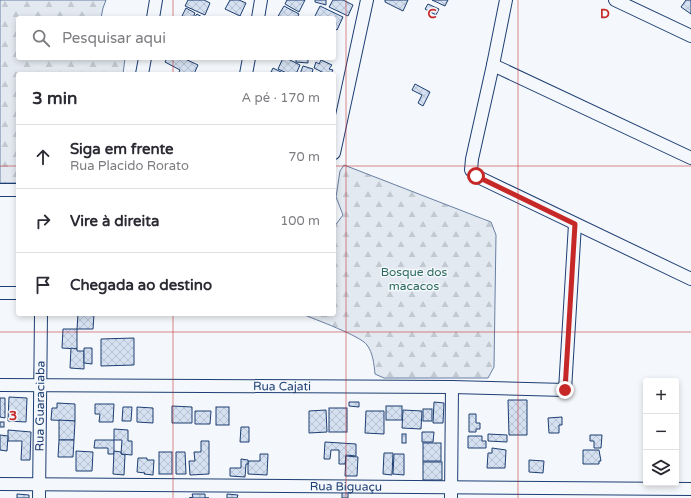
<!DOCTYPE html>
<html lang="pt">
<head>
<meta charset="utf-8">
<style>
	:root { --surface:#fff; --page:#f7f7f7; --text:#2b2b33; --muted:#7c7c81; --line:#e1e1e2 }
	body { margin:0; font-family:"Varela Round",sans-serif; background:var(--page); color:var(--text) }
	.controls { position:absolute; right:12px; bottom:12px; display:grid; overflow:hidden; border-radius:4px; box-shadow:0 2px 6px #0003 }
	.controls button { width:36px; height:36px; display:grid; place-items:center; padding:0; border:0; border-bottom:1px solid var(--line); background:var(--surface); color:var(--text); font:20px sans-serif }
	.stop { position:absolute; width:12px; height:12px; margin:-9px; border:3px solid #c62828; border-radius:50%; background:#fff }
	.stop.end { background:#c62828; border-color:#fff; box-shadow:0 1px 4px #0008 }
	.list { margin:0; padding:0; list-style:none }
	h2 { display:flex; justify-content:space-between; align-items:center; height:52px; margin:0; padding:0 16px; font-size:17px }
	h2 small { font-size:13px; font-weight:400; color:var(--muted) }
	.list li { display:grid; grid-template-columns:26px 1fr auto; gap:12px; align-items:center; box-sizing:border-box; height:64px; padding:0 16px; border-top:1px solid var(--line) }
	.list b { display:block; font-size:15px; white-space:nowrap }
	.list p { margin:0; font-size:13px; white-space:nowrap; color:var(--muted) }
	.list em { font-size:13px; font-style:normal; color:var(--muted) }
	.icon { flex:none; width:22px; height:22px; fill:none; stroke:currentColor; stroke-width:2; stroke-linecap:round; stroke-linejoin:round }
	.map { position:relative; flex:none; width:691px; height:498px; overflow:hidden }
	.search { position:absolute; background:var(--surface); box-shadow:0 2px 6px #0003; left:16px; top:16px; width:320px; height:44px; display:flex; align-items:center; gap:10px; box-sizing:border-box; padding:0 14px; border-radius:4px; color:var(--muted); font-size:15px }
	.panel { position:absolute; background:var(--surface); box-shadow:0 2px 6px #0003; left:16px; top:72px; width:320px; height:244px; border-radius:4px }
	.map>svg:first-child { display:block }
	.forest { fill:url(#forest-firs); stroke:#687fa3 }
	.building { fill:url(#building-cross-hatch); stroke:#1d3f73 }
	.lines { fill:none; stroke-linecap:round; stroke-linejoin:round }
	.minor-casing { stroke:#1d3f73; stroke-width:14 }
	.minor { stroke:#f4f7fb; stroke-width:12 }
	.route { stroke:#c62828; stroke-width:5 }
	.grid { fill:none; stroke:#c62828; stroke-width:1; stroke-opacity:0.55 }
	.labels { text-anchor:middle; dominant-baseline:central; stroke-width:3; stroke-linejoin:round; paint-order:stroke }
	.park-label { font-size:12px; fill:#2c6c60; stroke:#f4f7fb }
	.street-label { font-size:12px; fill:#1d3f73; stroke:#f4f7fb }
	.grid-label { font-size:13px; text-anchor:middle; font-weight:bold; fill:#c62828; stroke:#f4f7fb; stroke-width:3; stroke-linejoin:round; paint-order:stroke }
</style>
</head>
<body>
<div class="map">
<svg width="691" height="498" viewBox="0 0 691 498">
	<defs>
		<pattern id="forest-firs" width="22" height="20" patternUnits="userSpaceOnUse"><rect width="22" height="20" fill="#e3e9f0"/><path d="M5 1l3.5 6h-7zM16 11l3.5 6h-7z" fill="#c2c9d1"/></pattern>
		<pattern id="building-cross-hatch" width="8" height="8" patternUnits="userSpaceOnUse"><rect width="8" height="8" fill="#d5e0f0"/><path d="M0 0l8 8M0 8l8-8" fill="none" stroke="#b6c1d1"/></pattern>
	</defs>
	<rect width="100%" height="100%" fill="#f4f7fb"/>
	<g class="forest">
		<path d="M0 0H106L103 8 101 18H18V58H125L123 74H18V183H0Z"/>
		<path d="M344 165 491 222 496 235 494 367 488 378H384L375 374C374 364 373 353 367 345 361 336 314 319 302 314H334V227L343 215 336 197 340 171Z"/>
	</g>
	<g class="building">
		<path d="M188 0H204L210 3 205 15 185 6Z"/>
		<path d="M230 0H239L246 3 240 16 225 9Z"/>
		<path d="M287 0H305L299 12 285 4Z"/>
		<path d="M315 0H326V5L315 2Z"/>
		<path d="M333 0H343L353 5 348 16 329 7Z"/>
		<path d="M385 0H408L403 11 385 2Z"/>
		<path d="M432 0H448L445 6Z"/>
		<path d="M686 0H691V14L681 7Z"/>
		<path d="M428 4 439 9 436 15 425 9Z"/>
		<path d="M284 6 299 14 297 18H277Z"/>
		<path d="M320 6 343 17 337 30 334 28V18H314Z"/>
		<path d="M186 8 195 13 193 18H185L182 16Z"/>
		<path d="M197 14 202 17V18H194Z"/>
		<path d="M167 58H183L198 65 194 74H182L179 72 180 70 165 62Z"/>
		<path d="M283 58H286L300 65 296 74H289L278 69Z"/>
		<path d="M296 58H308V63L296 62Z"/>
		<path d="M321 60 332 65 329 69 333 70 331 74H326L314 68 316 62 319 64Z"/>
		<path d="M303 66 313 69 312 74H300Z"/>
		<path d="M273 68 285 74H270Z"/>
		<path d="M415 84 430 92 423 106 418 103 422 95 412 90Z"/>
		<path d="M78 314H94L93 329H77Z"/>
		<path d="M63 329H77V349L62 348Z"/>
		<path d="M134 338V365L101 366V339Z"/>
		<path d="M71 348 77 349V351H84V369L70 368Z"/>
		<path d="M84 348H92V364L84 363Z"/>
		<path d="M9 397 27 398 26 422 8 421Z"/>
		<path d="M0 398H5V418L0 417Z"/>
		<path d="M508 400H527V435H509Z"/>
		<path d="M349 402H359V407L349 406Z"/>
		<path d="M434 402 444 403 443 423H433Z"/>
		<path d="M57 403 75 404V421L51 420 52 408H57Z"/>
		<path d="M95 404H114L113 422H99L100 414H95Z"/>
		<path d="M172 406 192 407V423H172Z"/>
		<rect x="386" y="406" width="16" height="14"/>
		<path d="M123 407H132L131 421H122Z"/>
		<path d="M137 407 153 408V423L137 422Z"/>
		<rect x="216" y="407" width="13" height="18"/>
		<rect x="329" y="408" width="18" height="24"/>
		<rect x="423" y="409" width="9" height="12"/>
		<path d="M326 410 327 432 309 433V411Z"/>
		<path d="M403 410 422 411 421 429 402 428Z"/>
		<path d="M195 411H211L210 424H195Z"/>
		<path d="M366 411H384V434L365 433Z"/>
		<path d="M469 414H476V423H480V429H476V432H469Z"/>
		<path d="M562 417V425H559V433H549L548 418Z"/>
		<path d="M59 420 75 421 74 440H59Z"/>
		<rect x="0" y="422" width="4" height="5"/>
		<path d="M241 427H249V442H240Z"/>
		<path d="M114 429 128 430V441H132V455L121 454 122 440H114Z"/>
		<path d="M8 430 31 432 30 460H21L22 441H8Z"/>
		<path d="M422 432H434L433 442H422Z"/>
		<rect x="402" y="434" width="4" height="9"/>
		<path d="M488 434 507 435V442L488 441Z"/>
		<path d="M0 435 8 436 7 451 0 450Z"/>
		<path d="M590 435H602L601 448H594V441H590Z"/>
		<path d="M468 436H482V441H486V448H468Z"/>
		<path d="M59 440H74L73 457H58Z"/>
		<path d="M95 440H114V454H108V448H94Z"/>
		<path d="M201 441H209V474L190 475 189 461H195L194 452H201Z"/>
		<path d="M325 442 356 444V456L346 455 345 464H339V450H331L330 459H324Z"/>
		<rect x="423" y="443" width="18" height="18"/>
		<path d="M492 448 506 450 505 468H487L488 453H492Z"/>
		<path d="M583 450H599L601 461H599V464H583Z"/>
		<path d="M76 451 93 452 92 471H76Z"/>
		<path d="M114 451 121 452V454L125 455 124 475 113 474Z"/>
		<rect x="159" y="452" width="13" height="22"/>
		<path d="M176 452H185L186 474H176Z"/>
		<path d="M384 453H393L392 475 383 474Z"/>
		<path d="M260 454H268L267 475 248 474V461H260Z"/>
		<path d="M394 454H404V475L393 474Z"/>
		<path d="M346 456 358 457 357 476H345Z"/>
		<path d="M138 458H147V460H154L153 475 144 474 145 473 137 472Z"/>
		<path d="M241 459 248 460V464H246L245 477 230 476V468H241Z"/>
		<path d="M529 460 544 461 543 473 529 472Z"/>
		<rect x="423" y="462" width="19" height="18"/>
		<rect x="342" y="492" width="6" height="6"/>
		<path d="M17 494 29 495V498H17Z"/>
		<path d="M192 494H205V498H209H189L193 497Z"/>
		<path d="M227 494 238 495 237 498H227Z"/>
	</g>
	<g class="lines">
		<g class="minor-casing">
			<g id="minor">
				<path d="M506 0 493 65 472 159 471 170 476 176 691 279"/>
				<path d="M615 0 691 36"/>
				<path d="M153 18 156 0"/>
				<path d="M258 18 261 0"/>
				<path d="M493 65 691 158"/>
				<path d="M142 74 145 58"/>
				<path d="M246 74 249 58"/>
				<path d="M334 153 367 0"/>
				<path d="M0 190H18"/>
				<path d="M0 293H18"/>
				<path id="s1" d="M0 385 452 387 565 390 575 224"/>
				<path id="s2" d="M0 484 691 489"/>
				<path id="s3" d="M39 498 41 314"/>
				<path d="M451 498 452 387"/>
			</g>
		</g>
		<use href="#minor" class="minor"/>
	</g>
	<g class="lines">
		<path class="route" d="M476 176 575 224 565 390"/>
	</g>
	<path class="grid" d="M173 0V18M346 0V498M518 0V498M173 58V74M0 166H18M334 166H691M173 314V498M0 332H691"/>
	<g class="labels">
		<g class="park-label">
			<text x="414" y="272">Bosque dos<tspan x="414" dy="14">macacos</tspan></text>
		</g>
		<g class="street-label">
			<text stroke="none"><textPath href="#s1" startOffset="282">Rua Cajati</textPath></text>
			<text stroke="none"><textPath href="#s3" startOffset="92">Rua Guaraciaba</textPath></text>
			<text stroke="none"><textPath href="#s2" startOffset="346">Rua Biguaçu</textPath></text>
		</g>
	</g>
	<g class="grid-label">
		<text x="432" y="18">C</text>
		<text x="605" y="18">D</text>
		<text x="13" y="420">3</text>
	</g>
</svg>
<div class="controls">
<button>+</button>
<button>−</button>
<button><svg class="icon" aria-label="layers" viewBox="0 0 24 24"><path d="M12 4l9 5-9 5-9-5zM3 14l9 5 9-5"/></svg></button>
</div>
<div class="stop" style="left:476px;top:176px"></div>
<div class="stop end" style="left:565px;top:390px"></div>
<div class="search"><svg class="icon" aria-label="search" viewBox="0 0 24 24"><circle cx="10" cy="10" r="6"/><path d="M15 15l6 6"/></svg>Pesquisar aqui</div>
<section class="panel">
<h2>3 min<small>A pé · 170 m</small></h2>
<ul class="list">
<li><svg class="icon" aria-label="ahead" viewBox="0 0 24 24"><path d="M12 20V5M6 11l6-6 6 6"/></svg><div><b>Siga em frente</b><p>Rua Placido Rorato</p></div><em>70 m</em></li>
<li><svg class="icon" aria-label="right" viewBox="0 0 24 24"><path d="M7 20v-9h11M14 6l5 5-5 5"/></svg><div><b>Vire à direita</b></div><em>100 m</em></li>
<li><svg class="icon" aria-label="arrive" viewBox="0 0 24 24"><path d="M6 21V4h12l-3 4 3 4H6"/></svg><div><b>Chegada ao destino</b></div></li>
</ul>
</section>
</div>
</body>
</html>
